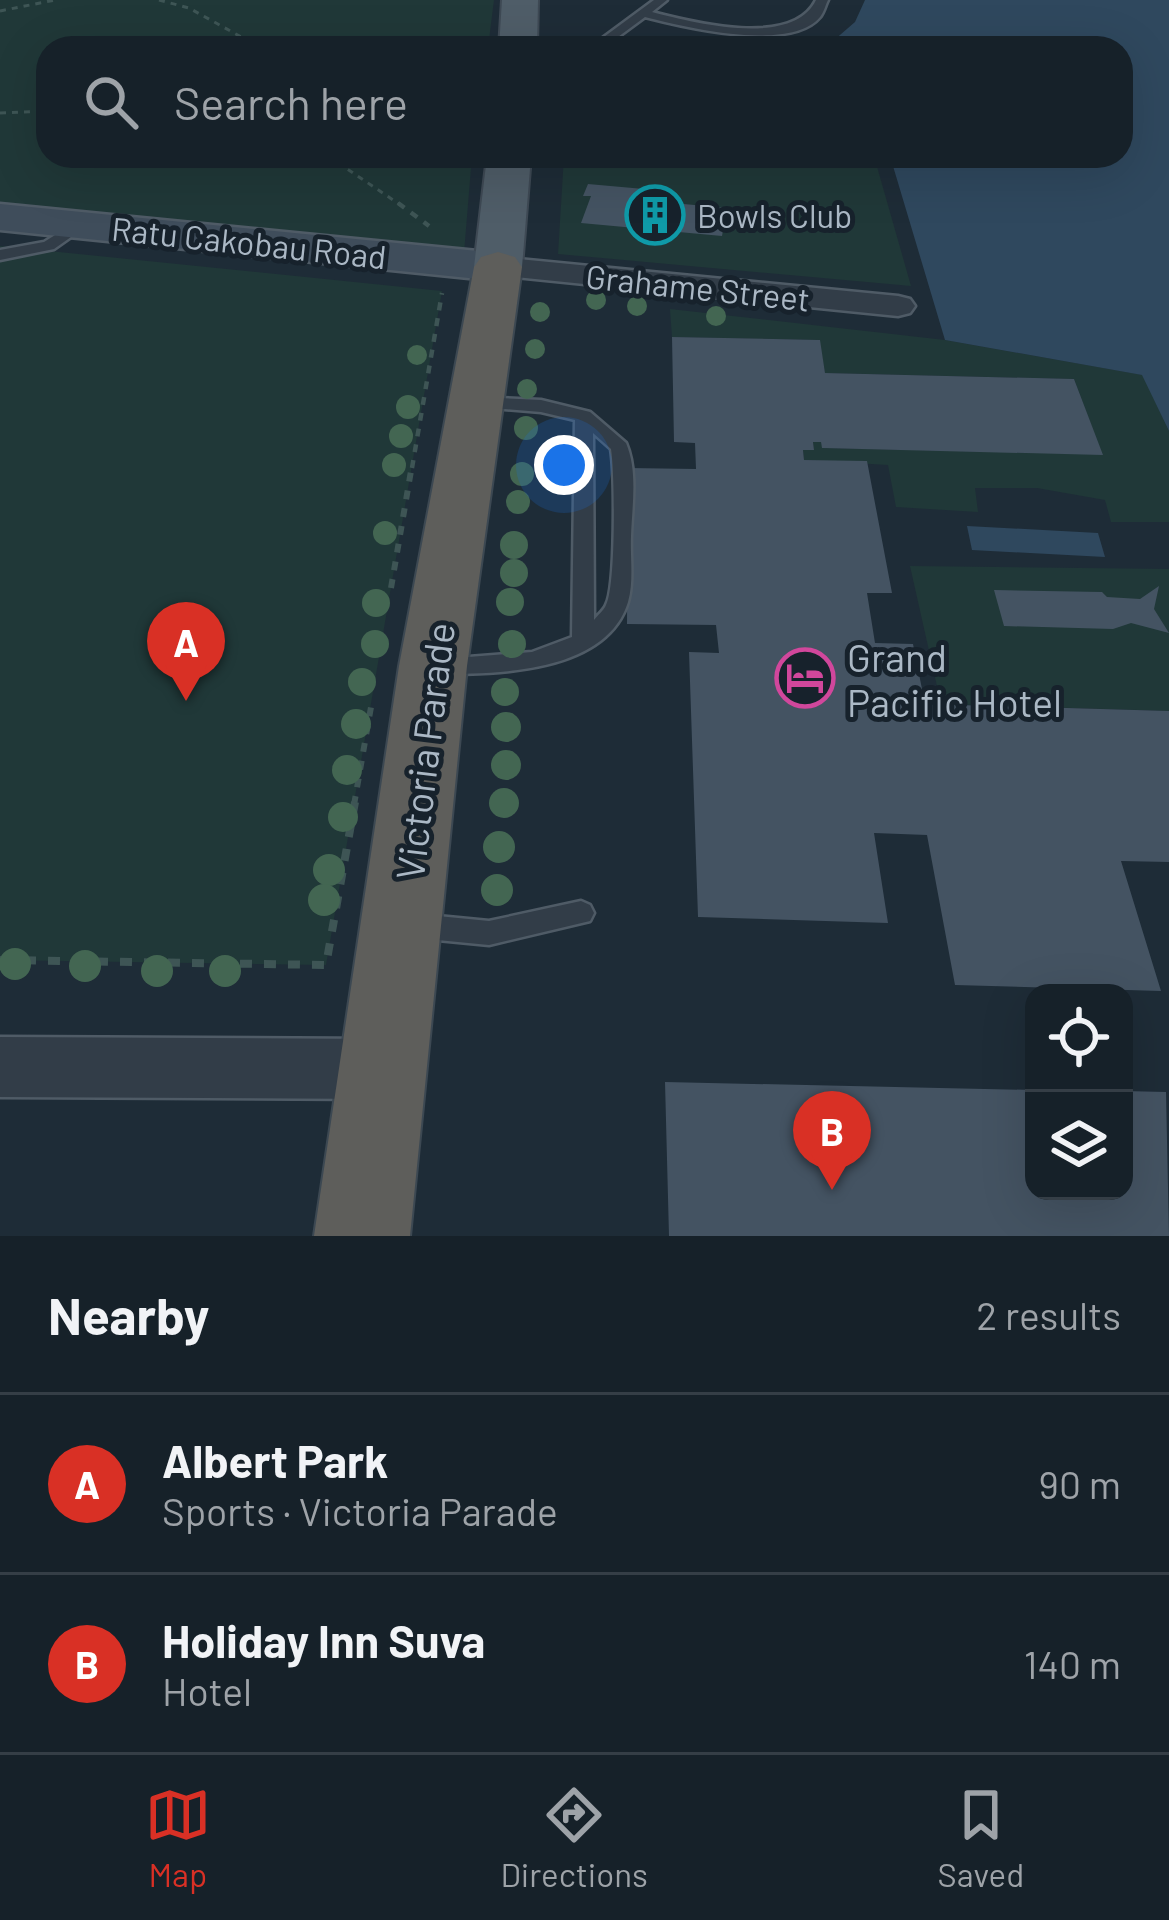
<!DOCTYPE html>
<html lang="en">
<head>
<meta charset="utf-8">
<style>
	:root { --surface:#162129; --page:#232e35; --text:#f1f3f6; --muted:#9ea3a8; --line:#353e46; --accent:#d93025 }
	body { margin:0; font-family:Barlow,sans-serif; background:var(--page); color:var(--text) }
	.controls { position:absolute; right:36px; bottom:36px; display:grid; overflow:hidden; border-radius:24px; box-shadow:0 12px 48px #0002 }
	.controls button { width:108px; height:108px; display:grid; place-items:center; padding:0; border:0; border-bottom:3px solid var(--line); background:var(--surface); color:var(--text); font:60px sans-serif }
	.you { position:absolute; left:564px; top:465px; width:42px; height:42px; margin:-30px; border:9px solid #fff; border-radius:50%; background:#1a73e8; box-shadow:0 0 0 18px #1a73e833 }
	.badge { display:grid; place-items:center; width:78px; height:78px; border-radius:50%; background:var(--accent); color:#fff; font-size:39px; font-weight:700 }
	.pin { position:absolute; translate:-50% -99px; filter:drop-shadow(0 3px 6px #0008) }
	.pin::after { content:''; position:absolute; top:63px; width:42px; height:36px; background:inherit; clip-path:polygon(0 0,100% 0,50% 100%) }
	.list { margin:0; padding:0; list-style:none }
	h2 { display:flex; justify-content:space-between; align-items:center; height:156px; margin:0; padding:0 48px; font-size:51px }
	h2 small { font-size:39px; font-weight:400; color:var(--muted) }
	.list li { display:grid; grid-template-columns:78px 1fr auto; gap:36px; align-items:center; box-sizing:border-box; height:180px; padding:0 48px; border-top:3px solid var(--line) }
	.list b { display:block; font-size:45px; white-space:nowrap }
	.list p { margin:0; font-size:39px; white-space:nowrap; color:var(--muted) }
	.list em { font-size:39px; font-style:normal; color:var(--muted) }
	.icon { flex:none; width:66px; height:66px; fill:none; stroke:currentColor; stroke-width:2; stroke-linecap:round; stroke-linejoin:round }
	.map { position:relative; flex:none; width:1169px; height:1236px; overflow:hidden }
	.search { position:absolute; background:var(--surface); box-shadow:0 12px 48px #0002; left:36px; right:36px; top:36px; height:132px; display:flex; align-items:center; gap:30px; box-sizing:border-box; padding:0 42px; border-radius:36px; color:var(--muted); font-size:45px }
	.sheet { height:516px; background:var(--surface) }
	nav { display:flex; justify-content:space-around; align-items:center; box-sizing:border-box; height:168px; border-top:3px solid var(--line); background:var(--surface); font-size:33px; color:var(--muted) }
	nav a { display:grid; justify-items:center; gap:6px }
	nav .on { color:var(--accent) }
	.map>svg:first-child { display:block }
	.green { fill:#203838 }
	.water { fill:#2f485e }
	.building { fill:#445362 }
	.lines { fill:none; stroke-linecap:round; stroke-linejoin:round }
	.service-casing { stroke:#4f5b66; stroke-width:5 }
	.minor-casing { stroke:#4f5b66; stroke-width:5 }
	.secondary-casing { stroke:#4f5b66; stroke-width:5 }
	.primary-casing { stroke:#3e4954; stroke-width:4 }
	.trunk-casing { stroke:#3c4852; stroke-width:4 }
	.path-far3 { stroke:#3e5555; stroke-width:3; stroke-dasharray:6 6; stroke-linecap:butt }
	.path-far2 { stroke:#3e5555; stroke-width:4.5; stroke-dasharray:8 8; stroke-linecap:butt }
	.path-far1 { stroke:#3e5555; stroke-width:6; stroke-dasharray:9 9; stroke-linecap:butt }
	.path { stroke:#3e5555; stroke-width:8; stroke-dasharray:12 12; stroke-linecap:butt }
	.service { fill:#323d48; fill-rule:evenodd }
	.minor { fill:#323d48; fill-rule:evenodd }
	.secondary { fill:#3f4d5b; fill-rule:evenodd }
	.primary { fill:#4f5d68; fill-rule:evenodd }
	.trunk { fill:#5e5e5b; fill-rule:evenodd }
	.tree { fill:#436652 }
	.labels { text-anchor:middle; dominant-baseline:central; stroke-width:10; stroke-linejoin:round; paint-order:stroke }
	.far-poi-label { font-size:33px; fill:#abb8c5; stroke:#17222c; text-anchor:start }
	.far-street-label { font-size:33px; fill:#abb8c5; stroke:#17222c }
	.poi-label { font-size:39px; fill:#abb8c5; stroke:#17222c; text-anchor:start }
	.street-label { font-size:39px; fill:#abb8c5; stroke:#17222c }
</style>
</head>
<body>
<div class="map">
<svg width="1169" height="1236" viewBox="0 0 1169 1236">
	<rect width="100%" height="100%" fill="#1e2c37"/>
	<g class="green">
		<path d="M0 0H494L488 48H48V156H472L464 253 0 206Z"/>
		<path d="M564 156H874L911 286 558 254Z"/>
		<path d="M0 246 442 291 326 965 0 960Z"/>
		<path d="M670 309 945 340 1143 375 1169 431V522H1111L1105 500 1037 488H975L978 512 896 507 888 465 804 460 803 450H814L813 442H821L823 448 1102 454 1074 379 825 373 819 340 672 337Z"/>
		<path d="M910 566 1169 569V711L941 704Z"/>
	</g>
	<g class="water">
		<path d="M865 0H1169V431L1142 375 945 340 890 156H1121V48H858L833 41 855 22Z"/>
		<path d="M967 526 1098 533 1105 557 972 550Z"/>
	</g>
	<g class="building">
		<path d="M588 184 644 189 640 200 727 208 722 236 581 223 591 196H583Z"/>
		<path d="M672 337 820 340 825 373 1074 379 1103 455 822 448 821 442H813L814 450H803L804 460 867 461 892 593H867L875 643 913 644 925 704 1169 711V862L1121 861 1161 991 955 985 927 835 874 833 888 923 698 917 689 652 719 653 716 625 627 624 628 468 696 469 695 443 674 442Z"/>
		<path d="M1159 586 1154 609 1169 633 1131 623 1113 629 1004 626 994 590 1102 592 1107 597 1140 599Z"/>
		<path d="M665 1082 1034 1090V1191H1124V1091L1166 1092 1169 1236H669Z"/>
	</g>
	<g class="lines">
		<g class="service-casing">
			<g id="service">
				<path d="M654 0H667L652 12C694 23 793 48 816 0H828C825 6 824 12 820 17 790 53 684 27 645 17L603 48H589Z"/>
				<path d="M76 222 88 225 54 249 0 260V250L44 242Z"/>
				<path d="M475 397 541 400 590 412 626 443C638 471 632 506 631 536 630 557 634 581 628 602 606 673 497 674 438 674L430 672 427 666 430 660 532 652 572 637 575 420 541 412 469 406 466 402ZM593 433 611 449C615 474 616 586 606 605 604 610 597 616 594 620Z"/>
				<path d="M581 901 590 905 594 913 590 921 489 945 417 938 408 934 404 926 408 918 417 914 489 921Z"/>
			</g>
		</g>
		<g class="minor-casing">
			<g id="minor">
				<path d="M498 257 898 296 910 299 915 306 910 313 898 316 486 274 481 267Z"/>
				<path d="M0 1037 380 1039 401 1048 410 1069 401 1090 380 1099 0 1097Z"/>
			</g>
		</g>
		<g class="secondary-casing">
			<path id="secondary" d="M0 204 498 253 514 257 521 267 514 277 498 281 0 230Z"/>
		</g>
		<g class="primary-casing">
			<g id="primary">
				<path d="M502 0H538L537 48H499Z"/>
				<path d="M487 156H531L522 267 515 277 498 282 481 277 474 267Z"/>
			</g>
		</g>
		<g class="trunk-casing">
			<path id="trunk" d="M498 252 515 257 522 267 467 666 410 1236H314L399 666 474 267 481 257Z"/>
		</g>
		<g class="path-far3">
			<path d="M159 0 189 8 243 38 240 48"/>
			<path d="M0 11 55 0"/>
			<path d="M0 113 48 111"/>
			<path d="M328 156 402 206"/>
		</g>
		<g class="path-far2">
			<path d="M398 203 429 226"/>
			<path d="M412 468 442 293"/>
		</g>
		<g class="path-far1">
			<path d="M391 588 412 465"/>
			<path d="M354 805 371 707"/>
		</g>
		<path class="path" d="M0 960 326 965 355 802"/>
		<use href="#service" class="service"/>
		<use href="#minor" class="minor"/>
		<use href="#secondary" class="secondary"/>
		<use href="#primary" class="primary"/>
		<use href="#trunk" class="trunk"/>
	</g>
	<g class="tree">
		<circle cx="596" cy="300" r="10"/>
		<circle cx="637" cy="306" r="10"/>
		<circle cx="540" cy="312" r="10"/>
		<circle cx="716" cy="316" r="10"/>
		<circle cx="535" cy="349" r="10"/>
		<circle cx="417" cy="355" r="10"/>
		<circle cx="527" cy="389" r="10"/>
		<circle cx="408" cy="407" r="12"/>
		<circle cx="526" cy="428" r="12"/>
		<circle cx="401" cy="436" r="12"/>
		<circle cx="394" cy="465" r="12"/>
		<circle cx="522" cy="474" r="12"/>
		<circle cx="518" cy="502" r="12"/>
		<circle cx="385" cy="533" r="12"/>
		<circle cx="514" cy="545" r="14"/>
		<circle cx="514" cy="573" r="14"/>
		<circle cx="510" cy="602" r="14"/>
		<circle cx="376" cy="603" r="14"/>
		<circle cx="375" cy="644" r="14"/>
		<circle cx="512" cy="644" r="14"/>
		<circle cx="362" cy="682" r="14"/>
		<circle cx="505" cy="692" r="14"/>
		<circle cx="356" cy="724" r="15"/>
		<circle cx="506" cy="727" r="15"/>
		<circle cx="506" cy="765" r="15"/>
		<circle cx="347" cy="770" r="15"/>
		<circle cx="504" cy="803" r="15"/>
		<circle cx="343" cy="817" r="15"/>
		<circle cx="499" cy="847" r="16"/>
		<circle cx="329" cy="870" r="16"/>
		<circle cx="497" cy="890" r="16"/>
		<circle cx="324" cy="900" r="16"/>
		<circle cx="15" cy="964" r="16"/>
		<circle cx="85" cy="966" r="16"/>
		<circle cx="157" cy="971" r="16"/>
		<circle cx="225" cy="971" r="16"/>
	</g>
	<defs>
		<g id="building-ring" transform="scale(3)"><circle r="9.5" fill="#17222c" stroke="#0f9aa8" stroke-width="1.5"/><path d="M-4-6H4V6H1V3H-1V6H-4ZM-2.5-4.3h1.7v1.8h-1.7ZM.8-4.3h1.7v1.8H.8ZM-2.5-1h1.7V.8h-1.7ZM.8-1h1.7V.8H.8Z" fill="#0f9aa8"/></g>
		<g id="hotel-ring" transform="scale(3)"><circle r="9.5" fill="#17222c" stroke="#d1479c" stroke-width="1.5"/><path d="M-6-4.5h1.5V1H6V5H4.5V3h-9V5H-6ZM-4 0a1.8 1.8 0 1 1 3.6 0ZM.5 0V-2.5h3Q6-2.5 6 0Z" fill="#d1479c"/></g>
	</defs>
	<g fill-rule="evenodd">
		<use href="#building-ring" x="655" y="215"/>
		<use href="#hotel-ring" x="805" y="678"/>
	</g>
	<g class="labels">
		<g class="far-poi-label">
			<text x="697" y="215">Bowls Club</text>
		</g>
		<g class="far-street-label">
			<text transform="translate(249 242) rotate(6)">Ratu Cakobau Road</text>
			<text transform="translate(698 287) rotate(6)">Grahame Street</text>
		</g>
		<g class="poi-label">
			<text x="847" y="656">Grand<tspan x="847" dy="45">Pacific Hotel</tspan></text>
		</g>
		<g class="street-label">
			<text transform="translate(424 751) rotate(-83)">Victoria Parade</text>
		</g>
	</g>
</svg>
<div class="controls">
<button><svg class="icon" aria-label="locate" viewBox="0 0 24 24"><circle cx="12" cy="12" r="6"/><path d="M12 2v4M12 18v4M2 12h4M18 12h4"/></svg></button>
<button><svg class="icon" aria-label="layers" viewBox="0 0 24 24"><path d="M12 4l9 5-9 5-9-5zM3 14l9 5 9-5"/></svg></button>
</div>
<div class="you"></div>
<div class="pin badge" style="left:186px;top:701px">A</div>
<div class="pin badge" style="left:832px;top:1190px">B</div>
<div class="search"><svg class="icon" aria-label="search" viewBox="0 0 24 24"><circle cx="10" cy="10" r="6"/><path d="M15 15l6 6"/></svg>Search here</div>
</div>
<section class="sheet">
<h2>Nearby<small>2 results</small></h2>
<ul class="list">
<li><span class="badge">A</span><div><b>Albert Park</b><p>Sports · Victoria Parade</p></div><em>90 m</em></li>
<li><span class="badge">B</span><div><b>Holiday Inn Suva</b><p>Hotel</p></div><em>140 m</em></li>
</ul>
</section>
<nav>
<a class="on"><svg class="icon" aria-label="map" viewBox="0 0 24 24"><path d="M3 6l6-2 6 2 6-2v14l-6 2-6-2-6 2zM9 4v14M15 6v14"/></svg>Map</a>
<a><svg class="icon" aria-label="directions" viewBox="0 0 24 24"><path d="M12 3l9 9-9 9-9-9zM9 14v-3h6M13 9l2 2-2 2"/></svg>Directions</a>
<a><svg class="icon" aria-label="saved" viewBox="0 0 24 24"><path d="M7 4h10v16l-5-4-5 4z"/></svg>Saved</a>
</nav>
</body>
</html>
